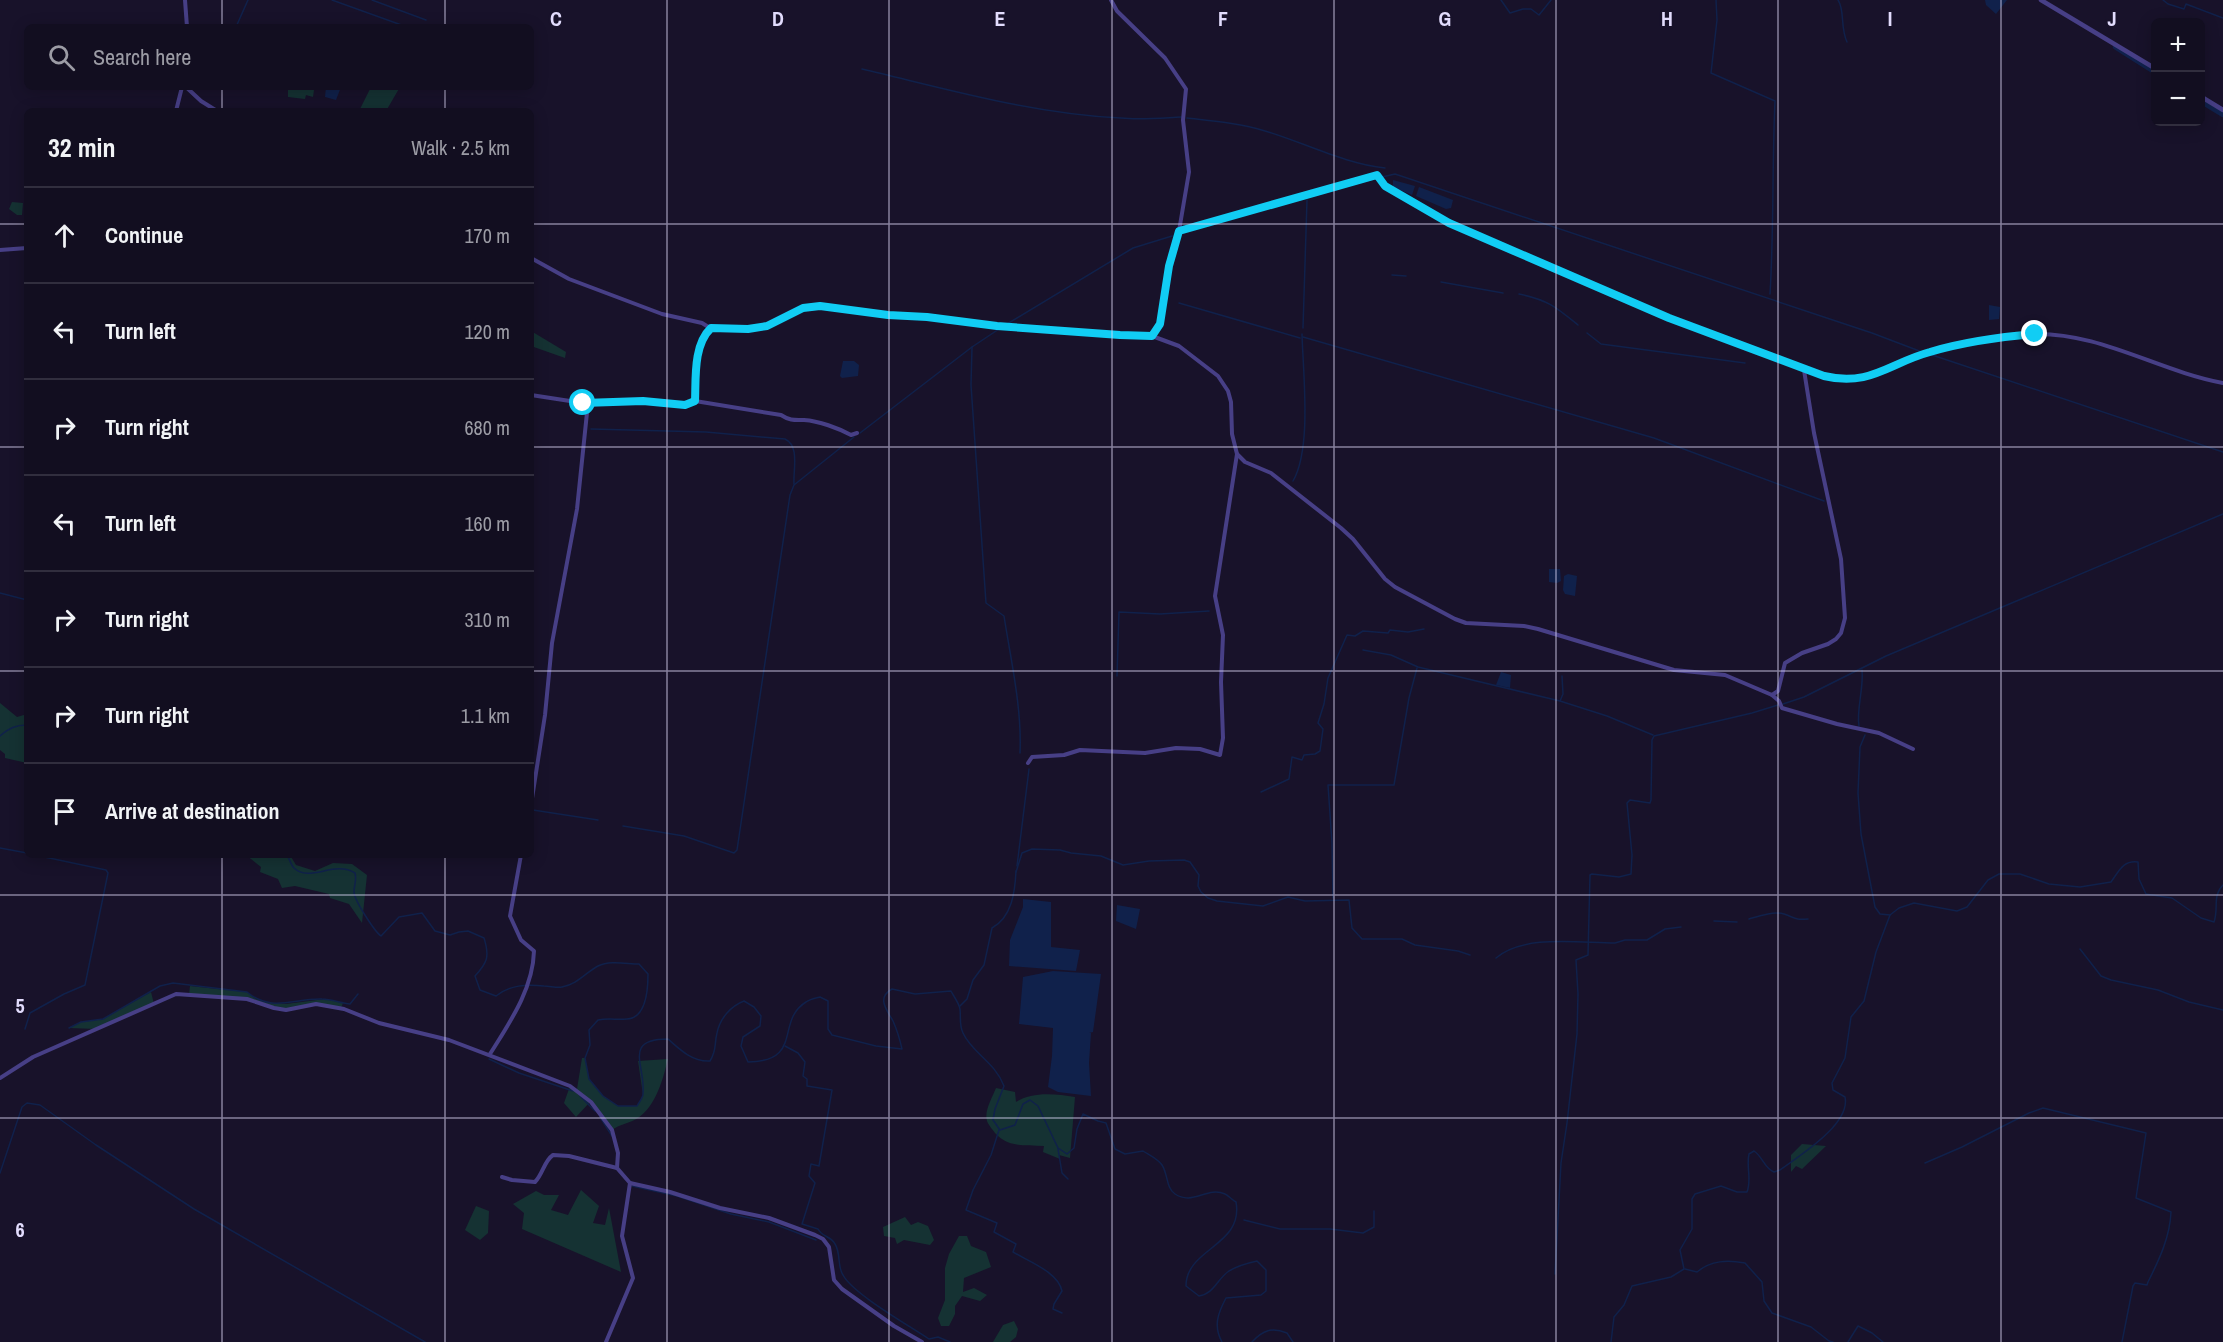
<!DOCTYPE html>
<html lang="en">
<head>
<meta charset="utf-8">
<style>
	:root { --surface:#120e20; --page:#1f1c2d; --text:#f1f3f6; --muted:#9c9ca5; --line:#312e3e }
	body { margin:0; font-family:"Archivo Narrow",sans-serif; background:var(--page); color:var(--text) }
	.controls { position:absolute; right:18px; top:18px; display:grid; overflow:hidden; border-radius:9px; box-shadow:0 3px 15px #0003 }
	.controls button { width:54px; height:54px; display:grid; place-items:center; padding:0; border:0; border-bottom:2px solid var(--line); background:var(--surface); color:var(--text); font:30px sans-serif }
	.stop { position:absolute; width:18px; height:18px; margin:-14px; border:4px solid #11cdf4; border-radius:50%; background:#fff }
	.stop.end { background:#11cdf4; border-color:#fff; box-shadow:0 2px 6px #0008 }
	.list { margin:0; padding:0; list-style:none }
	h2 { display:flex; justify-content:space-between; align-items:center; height:78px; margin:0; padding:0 24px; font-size:26px }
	h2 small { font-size:20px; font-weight:400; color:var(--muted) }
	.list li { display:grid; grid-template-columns:39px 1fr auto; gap:18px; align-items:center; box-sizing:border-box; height:96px; padding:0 24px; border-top:2px solid var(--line) }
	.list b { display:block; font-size:22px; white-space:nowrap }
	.list em { font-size:20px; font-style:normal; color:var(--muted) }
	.icon { flex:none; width:33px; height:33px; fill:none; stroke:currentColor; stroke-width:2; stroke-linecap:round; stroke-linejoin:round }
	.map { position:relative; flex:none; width:2223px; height:1342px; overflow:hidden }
	.search { position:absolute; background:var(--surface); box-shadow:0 3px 15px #0003; left:24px; top:24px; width:510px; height:66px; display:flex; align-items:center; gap:15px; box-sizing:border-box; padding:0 21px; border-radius:9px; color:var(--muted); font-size:22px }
	.panel { position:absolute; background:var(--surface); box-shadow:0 3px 15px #0003; left:24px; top:108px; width:510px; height:750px; border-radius:9px }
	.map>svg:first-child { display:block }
	.green { fill:#153233 }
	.water { fill:#10214b }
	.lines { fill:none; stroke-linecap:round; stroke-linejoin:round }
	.stream { stroke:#10214b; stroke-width:1.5 }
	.canal { stroke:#10214b; stroke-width:4.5 }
	.minor { stroke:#473f86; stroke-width:4 }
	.tertiary { stroke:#473f86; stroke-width:4.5 }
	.route { stroke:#11cdf4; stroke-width:8 }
	.grid { fill:none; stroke:#e2dcfd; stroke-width:1.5; stroke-opacity:0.55 }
	.grid-label { font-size:20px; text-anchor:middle; font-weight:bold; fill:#e2dcfd; stroke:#18122a; stroke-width:4.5; stroke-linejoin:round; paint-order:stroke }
</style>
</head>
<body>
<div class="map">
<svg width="2223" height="1342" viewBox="0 0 2223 1342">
	<rect width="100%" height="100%" fill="#18122a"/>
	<g class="green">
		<path d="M288 87H326L325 89 314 90 313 97 306 95 305 99 288 97Z"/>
		<path d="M371 87H400L386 111H359Z"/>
		<path d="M12 202 23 203 22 215H17L9 209Z"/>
		<path d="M531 331 566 352 565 358 531 346Z"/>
		<path d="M0 703 17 717 27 714V763L5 758V754L0 750Z"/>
		<path d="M246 855H290L296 865 315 871 333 863 352 864 367 875 362 923 349 904 330 898 329 894 295 886 282 888 278 879 260 872 261 867Z"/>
		<path d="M190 986 247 992 256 999 267 1002 286 1004 325 999 343 1003 341 1008 316 1004 286 1010 247 999 189 995Z"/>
		<path d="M151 992 154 1004 97 1029 69 1028 81 1022 103 1019Z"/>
		<path d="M582 1058H585L589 1079 603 1096 618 1106H637L643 1095 638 1061 668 1059C663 1079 656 1106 638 1118 630 1123 620 1124 612 1130L590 1102 576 1117 564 1103 570 1086 577 1089Z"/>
		<path d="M996 1088 1015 1092 1016 1102C1033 1091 1056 1094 1075 1097L1070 1158 1059 1155 1060 1159 1043 1152 1044 1146C1023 1145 1005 1148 992 1129 991 1128 987 1122 987 1121 984 1111 992 1098 996 1088Z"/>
		<path d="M1802 1144 1826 1146 1802 1169 1796 1166 1791 1172V1155Z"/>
		<path d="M581 1190 599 1206 593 1223 605 1225 609 1208 621 1272 522 1229 524 1213 513 1204 536 1191 544 1195H559L551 1210 568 1215Z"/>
		<path d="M476 1206 489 1211 488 1233 480 1240 465 1230Z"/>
		<path d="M905 1217 911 1225 918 1222 928 1226 934 1240 930 1245 904 1240 897 1244 895 1238 884 1236 883 1227Z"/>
		<path d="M959 1236H967L971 1246 986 1252 991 1267 964 1278 963 1292 974 1288 987 1295 980 1301 962 1296 955 1306V1314L949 1326H941L938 1318 945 1300V1268L949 1254Z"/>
		<path d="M1014 1321 1018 1329 1016 1337 1010 1342H993L1003 1325Z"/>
	</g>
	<g class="water">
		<path d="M1985 0H2007L1996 14 1986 5Z"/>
		<path d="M326 87H341L336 100 325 97Z"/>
		<path d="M1393 180 1415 186 1412 195 1393 187Z"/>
		<path d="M1419 187 1453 200 1451 208 1446 209 1416 196Z"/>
		<path d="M1989 305 2000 307 1999 319 1989 320Z"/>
		<path d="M843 361H854L859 365 858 376 842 378 840 376Z"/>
		<path d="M1549 569H1560L1561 581 1557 583 1549 582Z"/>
		<path d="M1568 574 1577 576 1575 596 1565 594 1563 590 1564 576Z"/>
		<path d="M1501 672 1511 675 1510 688 1496 685Z"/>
		<path d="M1023 899 1051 902V947L1080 950 1076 971 1009 966 1010 940 1023 907Z"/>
		<path d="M1117 905 1140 909 1136 929 1116 921Z"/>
		<path d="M1053 971 1101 974 1093 1032 1089 1033H1091L1089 1063 1091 1096 1058 1092 1048 1087 1052 1056 1053 1028 1019 1024 1023 977Z"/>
	</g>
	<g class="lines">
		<g class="stream">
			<path d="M332 0 407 27"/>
			<path d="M372 0 426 20"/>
			<path d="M1501 0 1510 13 1523 9H1531L1539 15 1551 0"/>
			<path d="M1716 0 1717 20 1711 73 1775 101C1772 166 1774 230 1770 294"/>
			<path d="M1838 0C1845 10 1840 27 1847 42"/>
			<path d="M2163 0 2168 4 2184 9 2186 4 2223 18"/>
			<path d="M236 27 248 0"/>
			<path d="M862 69C947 89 1033 114 1121 118 1140 120 1161 118 1181 117"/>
			<path d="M1187 118C1213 121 1239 123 1265 131 1303 142 1345 164 1385 168"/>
			<path d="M1382 177 1395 174 1872 333 1922 352"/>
			<path d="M1180 233 1374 179"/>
			<path d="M1392 275 1406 276"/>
			<path d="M1441 282 1503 293"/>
			<path d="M1519 294C1548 300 1556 307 1578 325"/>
			<path d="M1179 303 1300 338"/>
			<path d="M1007 324 1133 248 1172 236"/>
			<path d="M1303 328 1307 200"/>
			<path d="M1587 333 1601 344 1745 363"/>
			<path d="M1303 337 1654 438 1824 501"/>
			<path d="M972 347 971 385 986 603 1004 616C1011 661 1022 708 1020 753"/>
			<path d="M1929 354 2223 452"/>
			<path d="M591 429 706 432 785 439C800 446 793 470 794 484"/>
			<path d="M860 433 972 347 999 329"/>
			<path d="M1293 481C1312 448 1303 373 1302 334"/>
			<path d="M0 593 27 600"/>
			<path d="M1363 650 1391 655 1418 667 1560 701 1607 716 1653 735"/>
			<path d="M1117 676 1119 612 1160 614 1209 611"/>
			<path d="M1560 701 1563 694 1562 676"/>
			<path d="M1783 704 1804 697 1886 656 2223 514"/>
			<path d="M1859 726C1856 711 1864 688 1862 670"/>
			<path d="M1865 735 1860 747 1858 793 1861 834 1875 907 1880 914 1890 915"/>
			<path d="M0 736C9 728 16 725 27 725"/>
			<path d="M1261 792 1289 779 1292 757 1302 760 1304 755 1315 754 1320 751 1323 729 1318 723 1324 704 1328 678 1347 635 1355 636 1363 631 1388 633 1390 630 1408 632 1424 629"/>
			<path d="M533 810 598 820"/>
			<path d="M623 826 684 836 734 853 737 850 790 495 794 485 854 437"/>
			<path d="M0 848 27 853"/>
			<path d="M259 855H267"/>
			<path d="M287 855C289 858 291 865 294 868 310 883 334 860 355 873 357 880 354 885 354 892 354 900 375 932 381 936L399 917 422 913 435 931 450 935 459 932 468 931 484 938C490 957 487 963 475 976L480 990 496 996C510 985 526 984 544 986 550 986 557 988 562 987 578 984 585 973 598 966 610 960 627 964 639 964L648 974C648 989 647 1018 627 1019 617 1020 608 1018 598 1020L589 1030 590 1045 585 1058 589 1079 603 1096 618 1106H637C639 1102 643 1098 643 1094 646 1066 622 1039 668 1039 680 1050 693 1062 710 1061 717 1050 714 1045 717 1033 720 1018 731 1006 744 1001L754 1007 761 1016 760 1026 743 1037 741 1046 748 1062C804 1061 775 1021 806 1002 810 999 816 998 820 997L828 1001V1029L832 1035 876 1046 902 1049C900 1040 897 1030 893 1021 887 1010 876 998 892 989L915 994 951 991C954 997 959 1003 960 1009 961 1017 959 1025 963 1033 972 1053 995 1062 1004 1086L995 1109 993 1120 1000 1130 1015 1125 1023 1104 1030 1100 1038 1106 1058 1148 1067 1154 1074 1148 1077 1129 1083 1114 1098 1121 1106 1123 1115 1149 1125 1154 1143 1151C1149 1155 1158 1159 1162 1165 1168 1174 1166 1188 1175 1194 1193 1206 1207 1186 1225 1194 1228 1195 1232 1200 1236 1202 1244 1246 1186 1248 1186 1286L1199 1296C1214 1294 1217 1279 1229 1271 1237 1266 1248 1263 1257 1261L1266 1270V1291L1261 1295 1226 1298C1218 1313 1213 1326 1222 1342"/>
			<path d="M1017 866 1029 769"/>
			<path d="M1016 872 1022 853 1032 849 1060 850 1071 853 1101 856 1123 865 1149 861 1184 860 1190 862 1199 875 1198 886 1201 892 1208 898 1217 901 1263 906 1288 897 1305 901 1349 900 1352 928 1362 939H1402L1415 945 1458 951 1470 955"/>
			<path d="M1333 898 1332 843 1328 785H1394L1409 698 1417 668"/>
			<path d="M1749 919C1759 916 1773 911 1784 914 1796 918 1794 920 1808 919"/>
			<path d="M1714 921 1737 922"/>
			<path d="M2080 949 2101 976 2111 980 2158 990 2189 1002 2223 1010"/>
			<path d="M1496 958C1524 934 1580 943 1615 943L1625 940H1647L1665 929 1681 927"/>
			<path d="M960 1006 967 999 973 980 984 965 992 928C1012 917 1015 892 1016 871"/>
			<path d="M69 1028 81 1022 103 1019 160 986 173 983 247 992C272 1013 294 998 322 999 331 999 341 1003 350 1004L358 994"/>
			<path d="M25 1029 30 1013 64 994 85 985 108 873 106 870 35 855"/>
			<path d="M785 1046 798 1053 805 1062 803 1076 807 1079V1086L832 1090 819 1166 811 1164 809 1176 815 1183 802 1224 818 1229C822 1237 831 1236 835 1244 841 1253 837 1266 843 1275 853 1294 910 1326 929 1339L938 1337 950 1342"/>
			<path d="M489 1059 519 1073 573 1091"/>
			<path d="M580 1096 595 1111"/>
			<path d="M600 1117 612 1136"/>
			<path d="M999 1130 991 1155 973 1190 966 1210 997 1223 994 1232 1016 1244 1013 1252C1028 1261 1058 1272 1062 1291L1054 1304 1053 1309 1062 1313"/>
			<path d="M1058 1149 1062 1173 1068 1179"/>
			<path d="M1925 1163 1962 1147 2029 1113 2043 1108 2146 1133 2136 1198 2171 1212C2170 1237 2159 1260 2148 1282L2147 1285 2135 1283 2133 1286 2122 1342"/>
			<path d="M0 1173 22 1107 27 1103 40 1105 96 1145 194 1209 425 1342"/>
			<path d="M632 1186 677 1196 731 1214 769 1222 816 1240"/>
			<path d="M1244 1220 1280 1229H1330L1363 1233 1374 1227V1211"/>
			<path d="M1685 1269 1697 1272C1711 1260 1728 1260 1745 1263L1762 1282 1764 1301 1772 1313 1811 1327 1829 1341 1833 1342"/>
			<path d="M1555 1274 1561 1163 1567 1123 1577 1034 1578 994 1576 960 1588 955 1590 875 1592 874 1619 877 1631 874 1632 855 1627 803 1630 800 1650 803 1651 800 1652 740 1654 736 1752 713 1778 705"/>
			<path d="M1252 1342C1263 1330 1272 1327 1287 1333L1293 1342"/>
			<path d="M1611 1342 1614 1317 1624 1305 1632 1286 1671 1277 1684 1269 1680 1250 1692 1229V1199L1695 1194 1721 1186 1737 1192H1747C1752 1179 1746 1167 1749 1154L1754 1151C1763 1157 1764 1168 1774 1172L1780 1170C1799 1156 1851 1124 1845 1097L1833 1090 1832 1083 1845 1058 1851 1017 1864 1001 1876 952 1887 923 1890 915 1899 908 1914 903 1957 911 1967 907 1988 880 1999 874H2020L2049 884 2080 887 2111 882C2119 871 2123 860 2138 862L2139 879 2146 894 2172 898 2201 918 2214 922C2219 908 2212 896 2223 885"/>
			<path d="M1848 1342 1858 1326 1872 1333 1883 1342"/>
		</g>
		<g class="canal">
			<path d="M2115 47 2156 73"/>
			<path d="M2200 101 2223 115"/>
		</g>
		<g class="minor">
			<path d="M185 0 187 27"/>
			<path d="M1111 0 1117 11 1165 58 1186 89 1183 120 1189 172 1179 231"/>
			<path d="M186 87 201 101 217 111"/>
			<path d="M176 111 182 87"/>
			<path d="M0 250 27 248"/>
			<path d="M531 258 569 279 662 314 702 323 710 328 748 329 767 326 803 308 820 306 997 326 1120 335 1152 336 1160 324 1169 266 1179 231 1377 175 1385 186 1449 223 1669 318 1824 376C1870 386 1889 363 1929 352 1962 342 1998 336 2033 334 2100 332 2158 371 2223 383"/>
			<path d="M1152 336 1179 346 1218 376 1228 391 1231 402 1232 434 1237 454 1245 462 1271 473 1341 528 1353 539 1385 579 1395 587 1455 619 1466 623 1524 626 1538 629 1674 670 1725 675 1772 695 1778 691 1785 663 1802 653 1828 644 1836 639 1841 633 1845 618 1841 559 1814 433 1804 370"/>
			<path d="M531 395 583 403 643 401 685 405 695 401C696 379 693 345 710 328"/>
			<path d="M695 401 781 415C790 421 795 420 804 420 819 421 838 428 851 435L857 433"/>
			<path d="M1772 695 1779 701 1782 708 1837 724 1879 733 1913 749"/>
			<path d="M1028 763 1032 757 1064 755 1080 750 1145 753 1176 748 1200 749 1220 755 1223 738 1221 682 1223 635 1215 596 1237 454"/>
			<path d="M531 805 545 715 552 643 577 509 588 403"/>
			<path d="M490 1054C510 1022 533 989 534 951L521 940 510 916 521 855"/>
			<path d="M0 1078 33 1057 176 994 247 999 274 1008 286 1010 316 1004 344 1009 379 1023 449 1040 570 1086 591 1102 612 1130 618 1153 617 1168 630 1183 622 1236 633 1278 606 1342"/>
			<path d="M502 1177 512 1180 535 1182C543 1174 544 1161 553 1155L569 1156 617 1168"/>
			<path d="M630 1183 670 1192 720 1208 769 1218 815 1235 823 1239 829 1247 834 1280 842 1289 894 1326 922 1342"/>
		</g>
		<g class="tertiary">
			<path d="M2041 0 2156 69"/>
			<path d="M2200 96 2223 110"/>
		</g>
	</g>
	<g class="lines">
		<path class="route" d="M583 403 643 401 685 405 695 401C696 379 693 345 711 328L748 329 767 326 803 308 820 306 888 315 927 317 997 326 1120 335 1152 336 1160 324 1169 266 1179 231 1377 175 1385 186 1449 223 1669 318 1824 376C1870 387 1889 363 1930 352 1964 342 1999 337 2035 334"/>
	</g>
	<path class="grid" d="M222 0V27M445 0V27M667 0V1342M889 0V1342M1112 0V1342M1334 0V1342M1556 0V1342M1778 0V1342M2001 0V1342M222 87V111M445 87V111M0 224H27M531 224H2223M0 447H27M531 447H2223M0 671H27M531 671H2223M222 855V1342M445 855V1342M0 895H2223M0 1118H2223"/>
	<g class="grid-label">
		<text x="556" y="26">C</text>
		<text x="778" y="26">D</text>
		<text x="1000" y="26">E</text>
		<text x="1223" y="26">F</text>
		<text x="1445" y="26">G</text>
		<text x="1667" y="26">H</text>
		<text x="1890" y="26">I</text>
		<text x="2112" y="26">J</text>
		<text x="20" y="1013">5</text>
		<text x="20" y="1237">6</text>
	</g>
</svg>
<div class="controls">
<button>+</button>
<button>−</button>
</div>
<div class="stop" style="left:583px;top:403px"></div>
<div class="stop end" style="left:2035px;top:334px"></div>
<div class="search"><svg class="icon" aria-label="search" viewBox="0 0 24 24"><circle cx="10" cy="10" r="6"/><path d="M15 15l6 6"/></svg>Search here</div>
<section class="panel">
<h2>32 min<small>Walk · 2.5 km</small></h2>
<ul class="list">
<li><svg class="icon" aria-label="ahead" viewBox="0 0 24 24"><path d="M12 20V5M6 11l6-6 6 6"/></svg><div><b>Continue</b></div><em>170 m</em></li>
<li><svg class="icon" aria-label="left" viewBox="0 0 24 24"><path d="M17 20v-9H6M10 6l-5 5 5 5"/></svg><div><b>Turn left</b></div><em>120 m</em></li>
<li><svg class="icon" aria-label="right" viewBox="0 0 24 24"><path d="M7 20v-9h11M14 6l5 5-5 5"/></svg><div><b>Turn right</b></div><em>680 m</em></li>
<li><svg class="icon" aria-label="left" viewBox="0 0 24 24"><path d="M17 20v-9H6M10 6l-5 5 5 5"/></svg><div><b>Turn left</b></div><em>160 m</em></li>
<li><svg class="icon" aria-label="right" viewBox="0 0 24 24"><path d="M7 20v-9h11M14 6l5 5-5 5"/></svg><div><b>Turn right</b></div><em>310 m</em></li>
<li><svg class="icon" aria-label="right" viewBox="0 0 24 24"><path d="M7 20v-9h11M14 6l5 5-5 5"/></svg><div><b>Turn right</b></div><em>1.1 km</em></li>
<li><svg class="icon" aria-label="arrive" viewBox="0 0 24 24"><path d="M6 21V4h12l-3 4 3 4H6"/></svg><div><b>Arrive at destination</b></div></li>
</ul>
</section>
</div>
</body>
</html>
